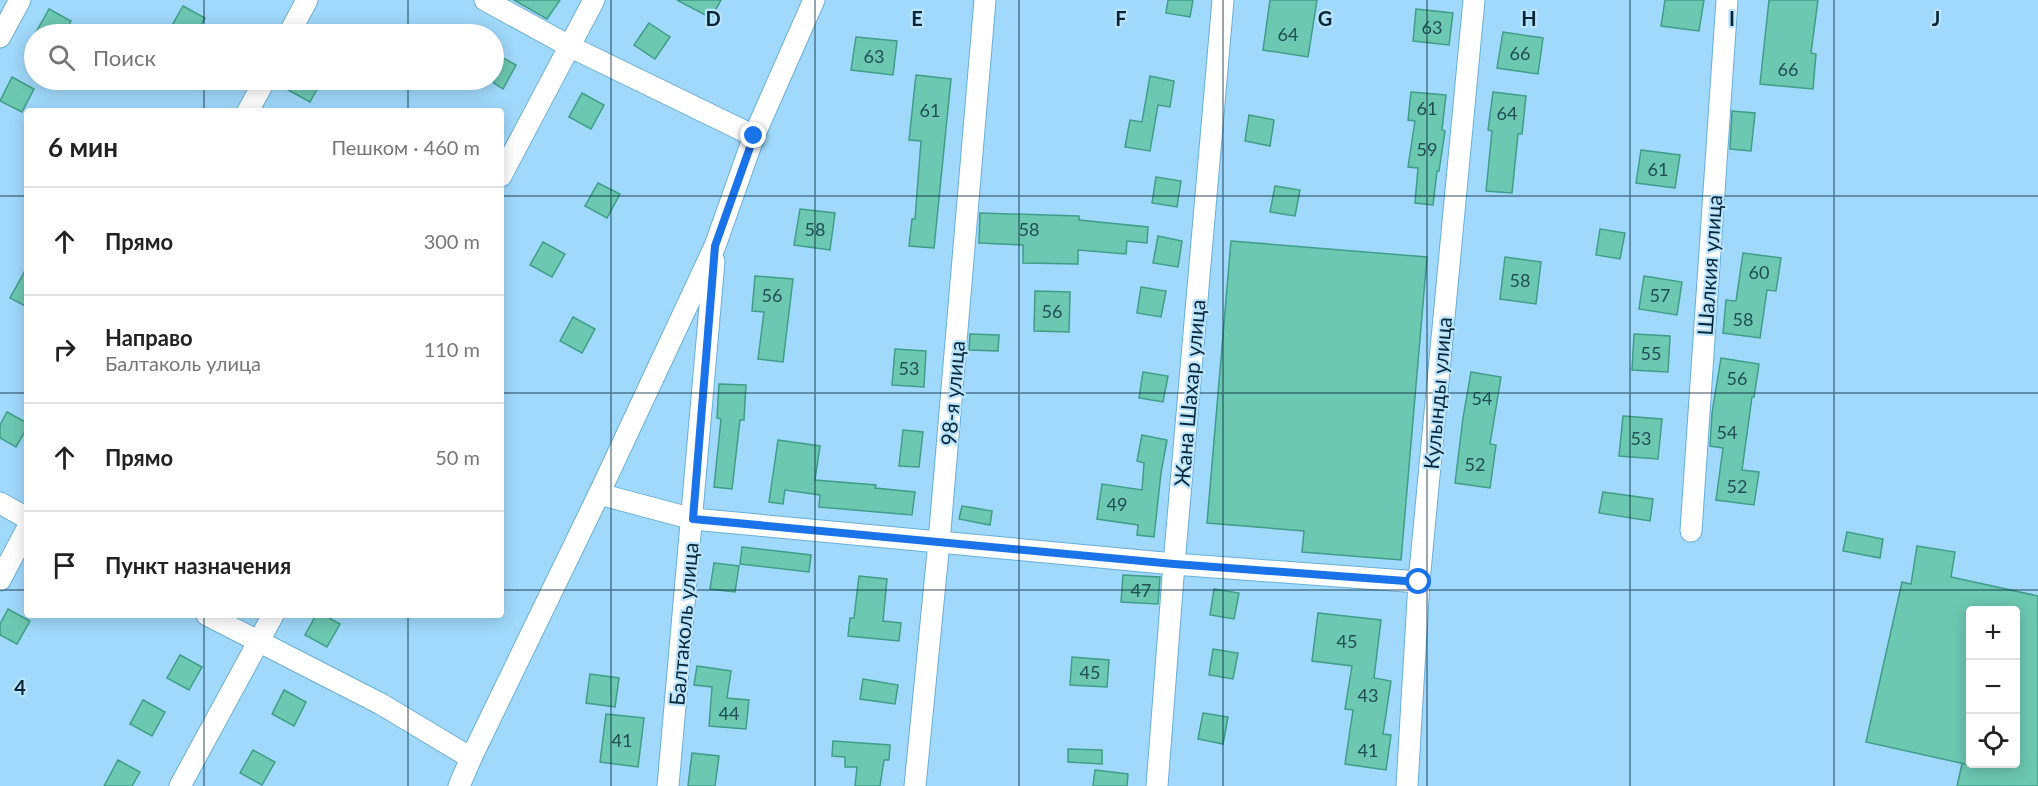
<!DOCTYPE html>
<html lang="ru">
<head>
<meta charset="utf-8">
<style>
	:root { --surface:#fff; --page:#f2f2f2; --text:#222; --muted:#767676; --line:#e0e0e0 }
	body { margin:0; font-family:Lato,sans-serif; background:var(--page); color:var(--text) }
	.controls { position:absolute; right:18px; bottom:18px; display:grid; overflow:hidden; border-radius:6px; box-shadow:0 3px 15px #0003 }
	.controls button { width:54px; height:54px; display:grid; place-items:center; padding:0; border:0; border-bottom:2px solid var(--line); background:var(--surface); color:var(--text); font:30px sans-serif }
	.stop { position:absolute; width:18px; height:18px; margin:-14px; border:4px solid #1a73e8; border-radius:50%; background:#fff }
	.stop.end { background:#1a73e8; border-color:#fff; box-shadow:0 2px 6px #0008 }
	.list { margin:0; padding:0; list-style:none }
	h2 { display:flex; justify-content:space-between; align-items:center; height:78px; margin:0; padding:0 24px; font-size:26px }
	h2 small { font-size:20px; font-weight:400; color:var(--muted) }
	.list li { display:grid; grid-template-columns:39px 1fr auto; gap:18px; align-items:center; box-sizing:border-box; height:108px; padding:0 24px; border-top:2px solid var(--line) }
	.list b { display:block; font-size:22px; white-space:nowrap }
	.list p { margin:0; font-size:20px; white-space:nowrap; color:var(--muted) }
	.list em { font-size:20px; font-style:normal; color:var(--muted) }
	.icon { flex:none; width:33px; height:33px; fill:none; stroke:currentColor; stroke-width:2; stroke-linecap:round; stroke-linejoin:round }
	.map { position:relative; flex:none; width:2038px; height:786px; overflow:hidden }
	.search { position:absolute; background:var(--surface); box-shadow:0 3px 15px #0003; left:24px; top:24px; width:480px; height:66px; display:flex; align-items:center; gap:15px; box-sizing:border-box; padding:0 21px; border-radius:33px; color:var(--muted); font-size:22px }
	.panel { position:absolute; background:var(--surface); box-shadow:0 3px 15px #0003; left:24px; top:108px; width:480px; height:510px; border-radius:6px }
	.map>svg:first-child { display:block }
	.building { fill:#6cc8b1; stroke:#3f9d88; stroke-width:1.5; fill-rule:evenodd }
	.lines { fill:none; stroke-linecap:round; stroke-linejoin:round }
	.minor-casing { stroke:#68afd9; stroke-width:23 }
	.minor { stroke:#fff; stroke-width:21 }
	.route { stroke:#1a73e8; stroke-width:8 }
	.grid { fill:none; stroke:#062536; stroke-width:1.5; stroke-opacity:0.55 }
	.labels { text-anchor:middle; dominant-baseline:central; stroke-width:4.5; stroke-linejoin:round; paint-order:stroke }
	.number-label { font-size:18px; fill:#204e55 }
	.street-label { font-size:21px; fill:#062536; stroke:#bae4fe }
	.grid-label { font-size:20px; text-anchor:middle; font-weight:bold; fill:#062536; stroke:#bae4fe; stroke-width:4.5; stroke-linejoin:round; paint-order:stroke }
</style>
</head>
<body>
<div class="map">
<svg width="2038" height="786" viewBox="0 0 2038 786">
	<rect width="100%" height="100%" fill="#a0d9fb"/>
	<g class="building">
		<path d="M514 0H560L547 19Z"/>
		<path d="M677 0H721L711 18Z"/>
		<path d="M1168 0H1193L1190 17 1166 13Z"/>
		<path d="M1270 0H1317L1308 57 1263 50Z"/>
		<path d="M1665 0H1704L1699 31 1661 26Z"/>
		<path d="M1769 0H1818L1811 53 1816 54 1813 89 1760 84Z"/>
		<path d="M183 6 205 18 196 34H180L170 29Z"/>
		<path d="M49 9 71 21 64 34H35Z"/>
		<path d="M1416 9 1453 13 1449 45 1413 41Z"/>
		<path d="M649 23 670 37 655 59 634 45Z"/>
		<path d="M1503 32 1543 38 1538 74 1497 68Z"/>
		<path d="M856 37 897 41 893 75 851 70Z"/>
		<path d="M494 53 516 65 503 89 494 83Z"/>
		<path d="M916 75 951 79 934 248 909 246 912 219H915L921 141 909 140Z"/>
		<path d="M1150 76 1174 81 1170 107 1158 105 1150 151 1125 147 1130 120 1142 122Z"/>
		<path d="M12 77 34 89 22 112 0 101Z"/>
		<path d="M294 80H322L310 102 288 90Z"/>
		<path d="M1411 92 1446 95 1442 130 1445 131 1439 171H1437L1433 205 1415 203 1418 168 1408 167 1415 121 1408 120Z"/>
		<path d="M1493 92 1526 96 1522 134H1518L1512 193 1486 191 1492 131 1488 130Z"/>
		<path d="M582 93 604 105 591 129 569 117Z"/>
		<path d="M1732 111 1755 113 1751 151 1730 149Z"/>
		<path d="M1249 115 1274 120 1270 146 1245 141Z"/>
		<path d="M1641 150 1680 155 1675 188 1636 183Z"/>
		<path d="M1156 177 1181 181 1177 207 1152 203Z"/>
		<path d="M598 183 620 194 607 218 585 206Z"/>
		<path d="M1275 186 1300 190 1295 216 1270 212Z"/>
		<path d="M800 209 835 213 830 250 794 245Z"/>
		<path d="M980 213 1079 216V220L1148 227 1147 243 1127 241 1126 254 1078 250V264L1023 263V245L979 243Z"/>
		<path d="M1600 229 1625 233 1620 259 1596 255Z"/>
		<path d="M1158 236 1182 241 1178 267 1153 263Z"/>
		<path d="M1231 241 1427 257 1401 560 1302 552 1304 531 1207 523Z"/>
		<path d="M543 242 565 254 552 277 530 265Z"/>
		<path d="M1743 253 1781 258 1776 291 1767 290 1760 338 1723 333 1726 300 1736 301Z"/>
		<path d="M1505 257 1541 262 1536 304 1500 299Z"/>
		<path d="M27 267V307L10 298Z"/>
		<path d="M755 276 793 279 783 362 758 359 764 312 752 311Z"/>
		<path d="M1644 276 1682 282 1677 315 1639 309Z"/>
		<path d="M1141 287 1166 291 1161 317 1137 313Z"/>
		<path d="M1035 291 1070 292 1069 332 1034 331Z"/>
		<path d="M573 317 595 329 582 353 560 341Z"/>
		<path d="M970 334 999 335 998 351 969 350Z"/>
		<path d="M1634 334 1670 336 1668 372 1632 370Z"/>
		<path d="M895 349 926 351 924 387 892 385Z"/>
		<path d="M1721 358 1759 364 1754 397H1752L1742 470 1759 472 1754 505 1716 500 1723 448 1710 446 1712 413Z"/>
		<path d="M1143 372 1168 376 1163 402 1139 398Z"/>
		<path d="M1471 372 1501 377 1490 444 1496 445 1490 488 1455 483 1463 418Z"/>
		<path d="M719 384 746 385 744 420H740L732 489 714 487 721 419 717 418Z"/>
		<path d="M7 412 27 423V428L16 447 0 438V425Z"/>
		<path d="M1623 416 1662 419 1658 459 1619 456Z"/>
		<path d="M903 430 923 432 919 467 899 466Z"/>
		<path d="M1142 435 1167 440 1161 473 1154 537 1137 535 1138 525 1097 519 1102 484 1142 490 1144 463 1137 461Z"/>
		<path d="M778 440 820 446 815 480 876 485 875 488 915 492 912 515 819 507 820 495 785 490 783 504 769 502Z"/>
		<path d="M1603 492 1653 499 1650 521 1599 513Z"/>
		<path d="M962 506 992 511 990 525 959 519Z"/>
		<path d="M1847 532 1883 539 1880 558 1843 551Z"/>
		<path d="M1917 546 1955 552 1951 577 2038 596V786H1957L1962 764H1965L1866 742 1902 582 1911 584ZM1971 610H2016V764H1971Z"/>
		<path d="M742 547 811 555 809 572 740 564Z"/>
		<path d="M714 563 739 566 735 592 710 589Z"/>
		<path d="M1123 575 1160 577 1158 604 1121 602Z"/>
		<path d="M859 576 887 579 883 621 901 623 899 641 848 636 850 618H854Z"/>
		<path d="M1214 589 1239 593 1234 619 1210 615Z"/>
		<path d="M8 609 30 621 17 644 0 635V624Z"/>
		<path d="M1318 613 1381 620 1374 678 1391 681 1383 734 1391 735 1386 770 1345 764 1353 710 1345 709 1352 666 1312 661Z"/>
		<path d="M316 615H324L340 624 327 647 305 635Z"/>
		<path d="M1213 649 1238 653 1233 679 1209 675Z"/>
		<path d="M180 655 202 667 189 690 167 678Z"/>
		<path d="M1072 657 1109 660 1107 687 1070 685Z"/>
		<path d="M697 666 731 671 727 698 749 700 746 729 709 726 712 687 694 685Z"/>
		<path d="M590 674 619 678 615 707 586 703Z"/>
		<path d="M863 679 898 685 895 704 860 699Z"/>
		<path d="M284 690 306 702 294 726 272 714Z"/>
		<path d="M143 700 165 712 152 736 130 724Z"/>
		<path d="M1203 713 1228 717 1223 744 1198 739Z"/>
		<path d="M606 714 644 718 638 767 600 762Z"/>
		<path d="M833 741 890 745 889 760H884L880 786H855L857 767H845V757L832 756Z"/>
		<path d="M1068 749 1102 750V764L1068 762Z"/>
		<path d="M253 750 275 762 262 785 240 773Z"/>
		<path d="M692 753 719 756 715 786H688Z"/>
		<path d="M118 760 140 772 132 786H104Z"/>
		<path d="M1095 770 1128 774 1127 786H1093Z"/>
	</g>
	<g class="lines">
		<g class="minor-casing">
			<g id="minor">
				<path d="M485 0 569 46 754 136"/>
				<path d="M289 34 307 0"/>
				<path d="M0 37 20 0"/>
				<path d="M248 111 265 80"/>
				<path d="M501 176 594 0"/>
				<path d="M599 494 693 519 1174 564 1419 582"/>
				<path d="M0 503 27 518"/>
				<path d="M1691 531 1727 0"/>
				<path d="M0 580 27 529"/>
				<path d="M207 615 381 704 471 758"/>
				<path d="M180 786 273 615"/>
				<path d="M459 786 471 758 599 494 715 246 754 136 814 0"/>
				<path d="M668 786 714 261"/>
				<path d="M915 786 939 542 985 0"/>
				<path d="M1157 786 1174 564 1223 0"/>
				<path d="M1407 786 1419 582 1474 0"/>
			</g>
		</g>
		<use href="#minor" class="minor"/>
	</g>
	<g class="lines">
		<path class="route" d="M754 136 715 246 693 519 1174 564 1419 582"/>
	</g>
	<path class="grid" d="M204 0V34M408 0V34M611 0V786M815 0V786M1019 0V786M1223 0V786M1427 0V786M1630 0V786M1834 0V786M204 80V111M408 80V111M0 196H27M501 196H2038M0 393H27M501 393H2038M0 590H27M501 590H2038M204 615V786M408 615V786"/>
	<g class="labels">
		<g class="number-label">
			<text x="1432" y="27">63</text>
			<text x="1288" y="34">64</text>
			<text x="1520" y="53">66</text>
			<text x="874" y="56">63</text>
			<text x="1788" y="69">66</text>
			<text x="1427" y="108">61</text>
			<text x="930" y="110">61</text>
			<text x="1507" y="113">64</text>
			<text x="1427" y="149">59</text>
			<text x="1658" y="169">61</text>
			<text x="815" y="229">58</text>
			<text x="1029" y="229">58</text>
			<text x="1759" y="272">60</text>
			<text x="1520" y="280">58</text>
			<text x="772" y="295">56</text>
			<text x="1660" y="295">57</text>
			<text x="1052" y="311">56</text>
			<text x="1743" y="319">58</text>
			<text x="1651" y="353">55</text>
			<text x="909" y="368">53</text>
			<text x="1737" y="378">56</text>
			<text x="1482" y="398">54</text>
			<text x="1727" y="432">54</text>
			<text x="1641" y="438">53</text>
			<text x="1475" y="464">52</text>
			<text x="1737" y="486">52</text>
			<text x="1117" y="504">49</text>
			<text x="1141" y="590">47</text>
			<text x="1347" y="641">45</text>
			<text x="1090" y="672">45</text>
			<text x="1368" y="695">43</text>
			<text x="729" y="713">44</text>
			<text x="622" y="740">41</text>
			<text x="1368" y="750">41</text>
		</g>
		<g class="street-label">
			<text transform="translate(1709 265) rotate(-86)">Шалкия улица</text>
			<text transform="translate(952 393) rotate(-85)">98-я улица</text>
			<text transform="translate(1189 393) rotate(-85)">Жана Шахар улица</text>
			<text transform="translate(1437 393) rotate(-85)">Кулынды улица</text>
			<text transform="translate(683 624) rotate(-85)">Балтаколь улица</text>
		</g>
	</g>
	<g class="grid-label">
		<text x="713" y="26">D</text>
		<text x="917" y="26">E</text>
		<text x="1121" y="26">F</text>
		<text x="1325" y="26">G</text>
		<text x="1529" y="26">H</text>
		<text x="1732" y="26">I</text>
		<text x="1936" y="26">J</text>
		<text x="20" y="695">4</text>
	</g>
</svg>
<div class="controls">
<button>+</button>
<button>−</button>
<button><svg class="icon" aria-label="locate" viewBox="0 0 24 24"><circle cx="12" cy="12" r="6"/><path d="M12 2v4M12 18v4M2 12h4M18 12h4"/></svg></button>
</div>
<div class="stop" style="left:1419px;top:582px"></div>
<div class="stop end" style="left:754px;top:136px"></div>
<div class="search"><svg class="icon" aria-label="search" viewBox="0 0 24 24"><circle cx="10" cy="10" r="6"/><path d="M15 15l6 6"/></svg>Поиск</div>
<section class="panel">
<h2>6 мин<small>Пешком · 460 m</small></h2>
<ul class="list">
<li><svg class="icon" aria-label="ahead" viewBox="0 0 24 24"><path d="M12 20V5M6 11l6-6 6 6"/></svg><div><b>Прямо</b></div><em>300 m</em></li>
<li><svg class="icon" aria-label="right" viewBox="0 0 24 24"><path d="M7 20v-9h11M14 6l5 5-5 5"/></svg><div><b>Направо</b><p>Балтаколь улица</p></div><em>110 m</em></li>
<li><svg class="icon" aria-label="ahead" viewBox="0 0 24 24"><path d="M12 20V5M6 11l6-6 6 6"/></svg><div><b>Прямо</b></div><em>50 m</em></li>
<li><svg class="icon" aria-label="arrive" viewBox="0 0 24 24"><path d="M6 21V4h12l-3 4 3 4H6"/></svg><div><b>Пункт назначения</b></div></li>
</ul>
</section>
</div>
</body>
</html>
